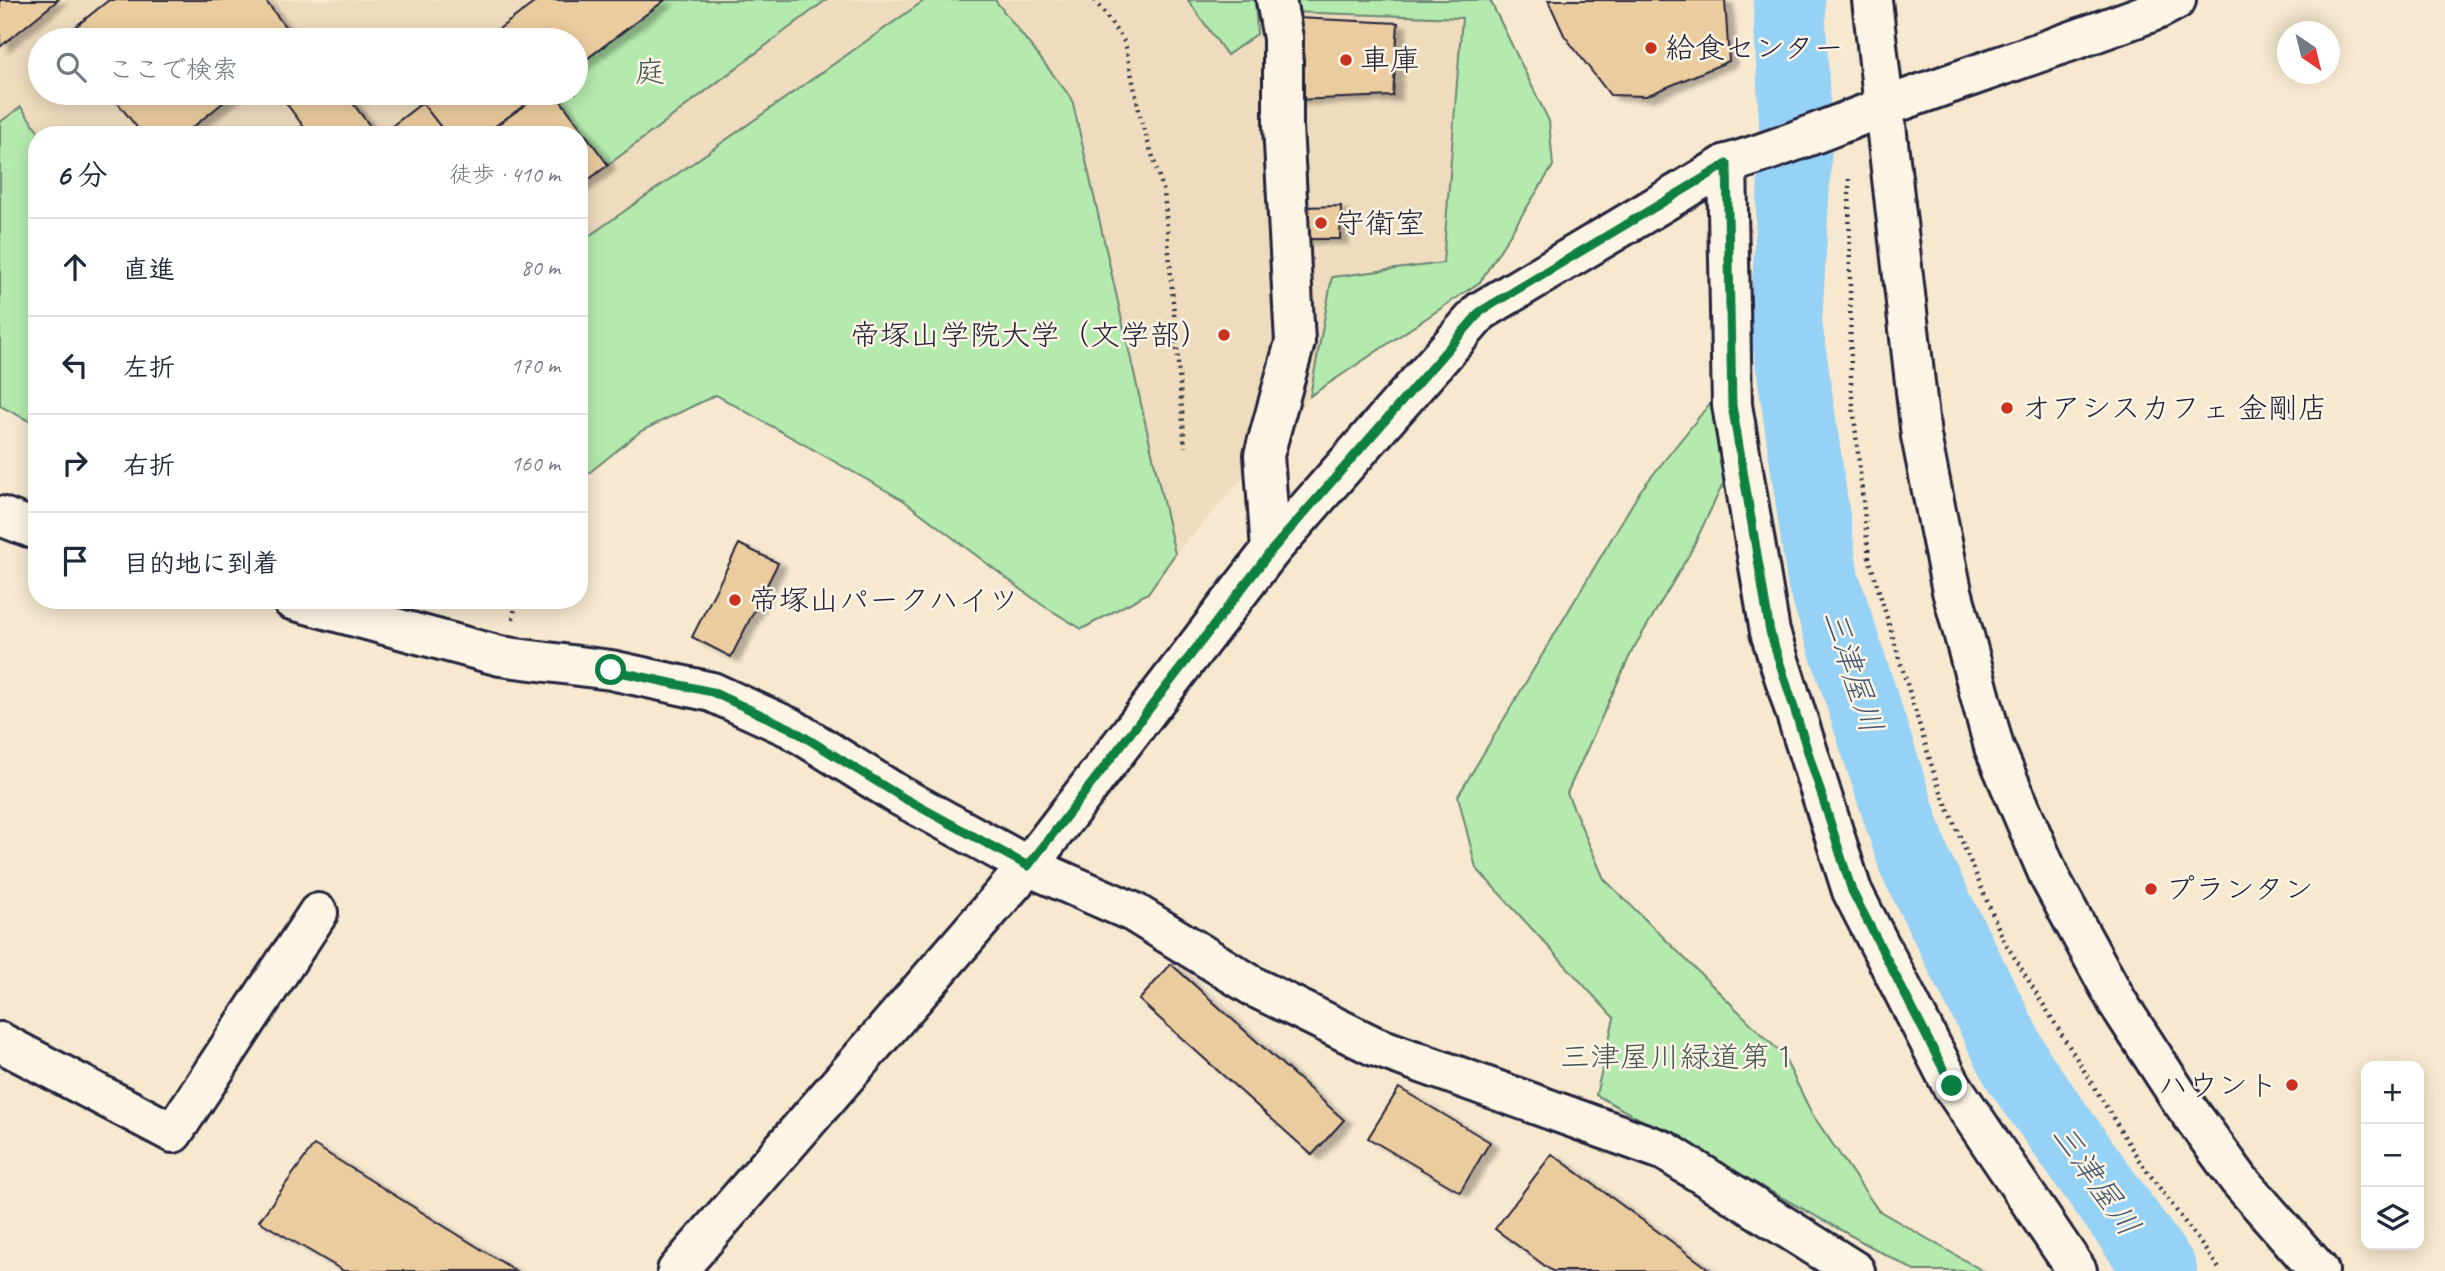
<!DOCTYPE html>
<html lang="ja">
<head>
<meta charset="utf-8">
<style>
	:root { --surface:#fff; --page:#f6f6f7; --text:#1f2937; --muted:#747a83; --line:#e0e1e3 }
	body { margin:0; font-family:Caveat,"Klee One",sans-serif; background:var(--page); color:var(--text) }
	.controls { position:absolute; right:21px; bottom:21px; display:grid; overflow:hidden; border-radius:14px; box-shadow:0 4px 18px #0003 }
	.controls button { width:63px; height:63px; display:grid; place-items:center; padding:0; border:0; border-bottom:2px solid var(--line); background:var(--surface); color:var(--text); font:35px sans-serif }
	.compass { position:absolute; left:2277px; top:21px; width:63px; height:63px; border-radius:50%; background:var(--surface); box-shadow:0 4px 18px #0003; rotate:145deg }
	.stop { position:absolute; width:21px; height:21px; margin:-16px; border:5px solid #0b8043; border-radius:50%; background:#fff }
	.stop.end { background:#0b8043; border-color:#fff; box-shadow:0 2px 7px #0008 }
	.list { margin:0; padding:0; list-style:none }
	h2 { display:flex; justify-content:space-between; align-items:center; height:91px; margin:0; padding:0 28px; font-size:30px }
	h2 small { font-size:23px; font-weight:400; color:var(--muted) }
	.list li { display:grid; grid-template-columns:46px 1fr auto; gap:21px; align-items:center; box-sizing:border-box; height:98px; padding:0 28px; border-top:2px solid var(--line) }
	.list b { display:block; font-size:26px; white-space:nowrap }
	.list em { font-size:23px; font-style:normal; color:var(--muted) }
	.icon { flex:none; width:38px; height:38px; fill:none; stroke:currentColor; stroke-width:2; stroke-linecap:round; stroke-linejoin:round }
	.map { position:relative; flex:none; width:2445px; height:1271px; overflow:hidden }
	.search { position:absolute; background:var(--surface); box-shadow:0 4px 18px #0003; left:28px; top:28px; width:560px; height:77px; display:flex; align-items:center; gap:18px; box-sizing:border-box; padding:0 24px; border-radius:38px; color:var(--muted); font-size:26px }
	.panel { position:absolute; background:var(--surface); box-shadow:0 4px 18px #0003; left:28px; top:126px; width:560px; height:483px; border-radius:28px }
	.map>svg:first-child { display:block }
	.built { fill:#efdcbe; fill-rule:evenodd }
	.green { fill:#b4eaad; stroke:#6b8674; stroke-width:2 }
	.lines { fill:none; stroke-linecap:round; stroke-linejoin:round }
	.river { stroke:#96d1f6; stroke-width:72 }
	.building { fill:#ebcc9e; stroke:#22223b; stroke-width:2; filter:url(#shadow) }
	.minor-casing { stroke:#22223b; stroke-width:44 }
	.path { stroke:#22223b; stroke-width:4.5; stroke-dasharray:2 5; stroke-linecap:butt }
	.minor { stroke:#fcf5e5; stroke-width:38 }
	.route { stroke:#0b8043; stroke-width:9 }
	.poi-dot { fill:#c8321e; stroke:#fcf5e5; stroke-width:2.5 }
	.labels { text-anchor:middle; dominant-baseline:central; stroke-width:5; stroke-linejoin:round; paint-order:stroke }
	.poi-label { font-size:30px; fill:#22223b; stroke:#fcf5e5; text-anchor:start }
	.park-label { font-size:30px; fill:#465458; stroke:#fcf5e5 }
	.water-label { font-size:32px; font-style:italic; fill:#455773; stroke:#fcf5e5 }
</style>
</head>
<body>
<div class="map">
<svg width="2445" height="1271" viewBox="0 0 2445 1271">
	<defs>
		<filter id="shadow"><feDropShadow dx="8" dy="4.5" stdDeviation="2" flood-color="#0004"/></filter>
	</defs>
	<rect width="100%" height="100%" fill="#f7e9d0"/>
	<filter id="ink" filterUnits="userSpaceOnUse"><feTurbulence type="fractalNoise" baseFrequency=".0143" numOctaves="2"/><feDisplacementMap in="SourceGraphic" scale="14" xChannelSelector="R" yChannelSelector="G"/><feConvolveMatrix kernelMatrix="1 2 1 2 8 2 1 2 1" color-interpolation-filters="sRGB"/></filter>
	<g filter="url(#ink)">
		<g class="built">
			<path d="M0 0H925L579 243V135H41L21 107 0 122ZM40 40H576V93H40Z"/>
			<path d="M995 0H1285L1463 17 1443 264 1334 275 1310 396 1264 455 1175 554 1072 99Z"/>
		</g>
		<g class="green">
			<path d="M665 0H826L608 165 555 93H576V67Z"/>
			<path d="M925 0H995L1072 99 1175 554 1148 593 1082 629 1042 605 903 500 716 395 641 431 579 481V243Z"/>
			<path d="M1188 0H1255L1257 34 1227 55Z"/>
			<path d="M1285 0H1490L1549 121 1553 166 1480 282 1310 396 1332 277 1443 263 1462 18 1289 12Z"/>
			<path d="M21 107 41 135H37V425L0 406V122Z"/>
			<path d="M1719 392 1735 459 1689 555 1632 651 1567 793 1604 879 1783 1055 1812 1114 1878 1210 1983 1271H1915L1596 1095 1614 1018 1476 868 1458 796 1640 491Z"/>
		</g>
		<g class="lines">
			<path class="river" d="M1789 0 1796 145 1786 324 1823 580 1915 863 2019 1071 2161 1271"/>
		</g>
		<g class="building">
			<path d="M0 0H58L0 47Z"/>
			<path d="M109 0H265L295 40H69L65 35Z"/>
			<path d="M538 0H665L576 67V40H484Z"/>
			<path d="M1548 0H1725L1729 61 1646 96 1610 95 1564 35Z"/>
			<path d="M1297 18 1398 23 1393 96 1294 100Z"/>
			<path d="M110 93H235L183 135H143Z"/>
			<path d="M300 93H345L370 126 358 135H310L286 103Z"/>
			<path d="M414 93H542L483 135H447Z"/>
			<path d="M542 93H555L608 165 579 187V135H483Z"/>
			<path d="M422 103 447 135H381L383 133Z"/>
			<path d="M1341 206 1340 239H1301L1302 207Z"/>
			<path d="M739 544 778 563 731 657 692 637Z"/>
			<path d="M1171 964 1344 1120 1312 1155 1139 1000Z"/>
			<path d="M1399 1088 1490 1142 1460 1192 1368 1138Z"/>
			<path d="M314 1145 516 1271H344L259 1221Z"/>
			<path d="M1552 1154 1709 1269 1708 1271H1552L1495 1229Z"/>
		</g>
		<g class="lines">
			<g class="minor-casing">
				<g id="minor">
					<path d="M1872 0 1921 436 1952 591 1994 747 2050 878 2118 1003 2181 1100 2239 1180 2319 1271"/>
					<path d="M1727 164 1732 405 1770 632 1852 891 1952 1086 2077 1271"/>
					<path d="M0 516 37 530"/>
					<path d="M1271 550 1264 455 1295 342 1283 126V38L1276 0"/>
					<path d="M292 600 500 656 611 670 712 692 791 728 900 796 1028 866 1133 912 1256 988 1374 1046 1665 1151 1855 1271"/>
					<path d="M0 1042 173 1133 318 913"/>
					<path d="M677 1271 1028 866 1271 550 1481 311 1727 164C1781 149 1832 126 1884 107 1975 74 2067 44 2157 10L2176 0"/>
				</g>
			</g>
			<g class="path">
				<path d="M1095 0 1125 43 1141 120 1164 192 1185 447"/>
				<path d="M1849 179 1851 387 1869 558 1936 780 2003 939 2139 1160 2221 1271"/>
				<path d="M513 619 516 600"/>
			</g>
			<use href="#minor" class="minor"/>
		</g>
	</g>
	<g class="lines" filter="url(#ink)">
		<path class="route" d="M611 670 712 692 790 728 900 796 1028 866 1271 551 1481 311 1727 164 1732 405 1770 632 1852 891 1952 1086"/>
	</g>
	<g class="poi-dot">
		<circle cx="1651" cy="48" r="7"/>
		<circle cx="1346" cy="60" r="7"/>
		<circle cx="1321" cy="223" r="7"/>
		<circle cx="1224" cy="335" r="7"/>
		<circle cx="2007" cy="408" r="7"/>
		<circle cx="735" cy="600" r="7"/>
		<circle cx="2151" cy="889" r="7"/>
		<circle cx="2292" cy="1085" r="7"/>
	</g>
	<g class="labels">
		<g class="poi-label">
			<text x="1665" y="48">給食センター</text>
			<text x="1360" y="60">車庫</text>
			<text x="1335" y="223">守衛室</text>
			<text x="1210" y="335" text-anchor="end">帝塚山学院大学（文学部）</text>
			<text x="2021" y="408">オアシスカフェ 金剛店</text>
			<text x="749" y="600">帝塚山パークハイツ</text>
			<text x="2165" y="889">プランタン</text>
			<text x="2278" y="1085" text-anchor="end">ハウント</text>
		</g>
		<g class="park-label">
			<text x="650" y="72">庭</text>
			<text x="1680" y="1057">三津屋川緑道第１</text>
		</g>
		<g class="water-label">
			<text transform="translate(1853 671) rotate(72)">三津屋川</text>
			<text transform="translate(2096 1180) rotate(55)">三津屋川</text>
		</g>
	</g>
</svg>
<div class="controls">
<button>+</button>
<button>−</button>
<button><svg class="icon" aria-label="layers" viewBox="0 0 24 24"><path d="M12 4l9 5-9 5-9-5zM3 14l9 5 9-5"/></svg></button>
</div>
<svg class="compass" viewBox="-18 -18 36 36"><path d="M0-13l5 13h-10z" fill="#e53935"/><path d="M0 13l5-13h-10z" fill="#747a83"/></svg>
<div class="stop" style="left:611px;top:670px"></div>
<div class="stop end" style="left:1952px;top:1086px"></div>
<div class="search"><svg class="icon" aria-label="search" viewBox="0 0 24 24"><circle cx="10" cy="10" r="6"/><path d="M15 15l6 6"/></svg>ここで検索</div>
<section class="panel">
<h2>6 分<small>徒歩 · 410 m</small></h2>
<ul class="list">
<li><svg class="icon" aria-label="ahead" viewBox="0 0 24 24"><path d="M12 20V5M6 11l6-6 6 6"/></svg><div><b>直進</b></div><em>80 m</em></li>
<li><svg class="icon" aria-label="left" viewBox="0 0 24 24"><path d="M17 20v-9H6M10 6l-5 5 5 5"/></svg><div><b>左折</b></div><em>170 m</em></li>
<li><svg class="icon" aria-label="right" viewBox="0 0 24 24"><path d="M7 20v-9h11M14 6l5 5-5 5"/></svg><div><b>右折</b></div><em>160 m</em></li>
<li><svg class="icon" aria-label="arrive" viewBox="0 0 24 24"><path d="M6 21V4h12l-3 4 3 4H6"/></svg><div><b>目的地に到着</b></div></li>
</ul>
</section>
</div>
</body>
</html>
